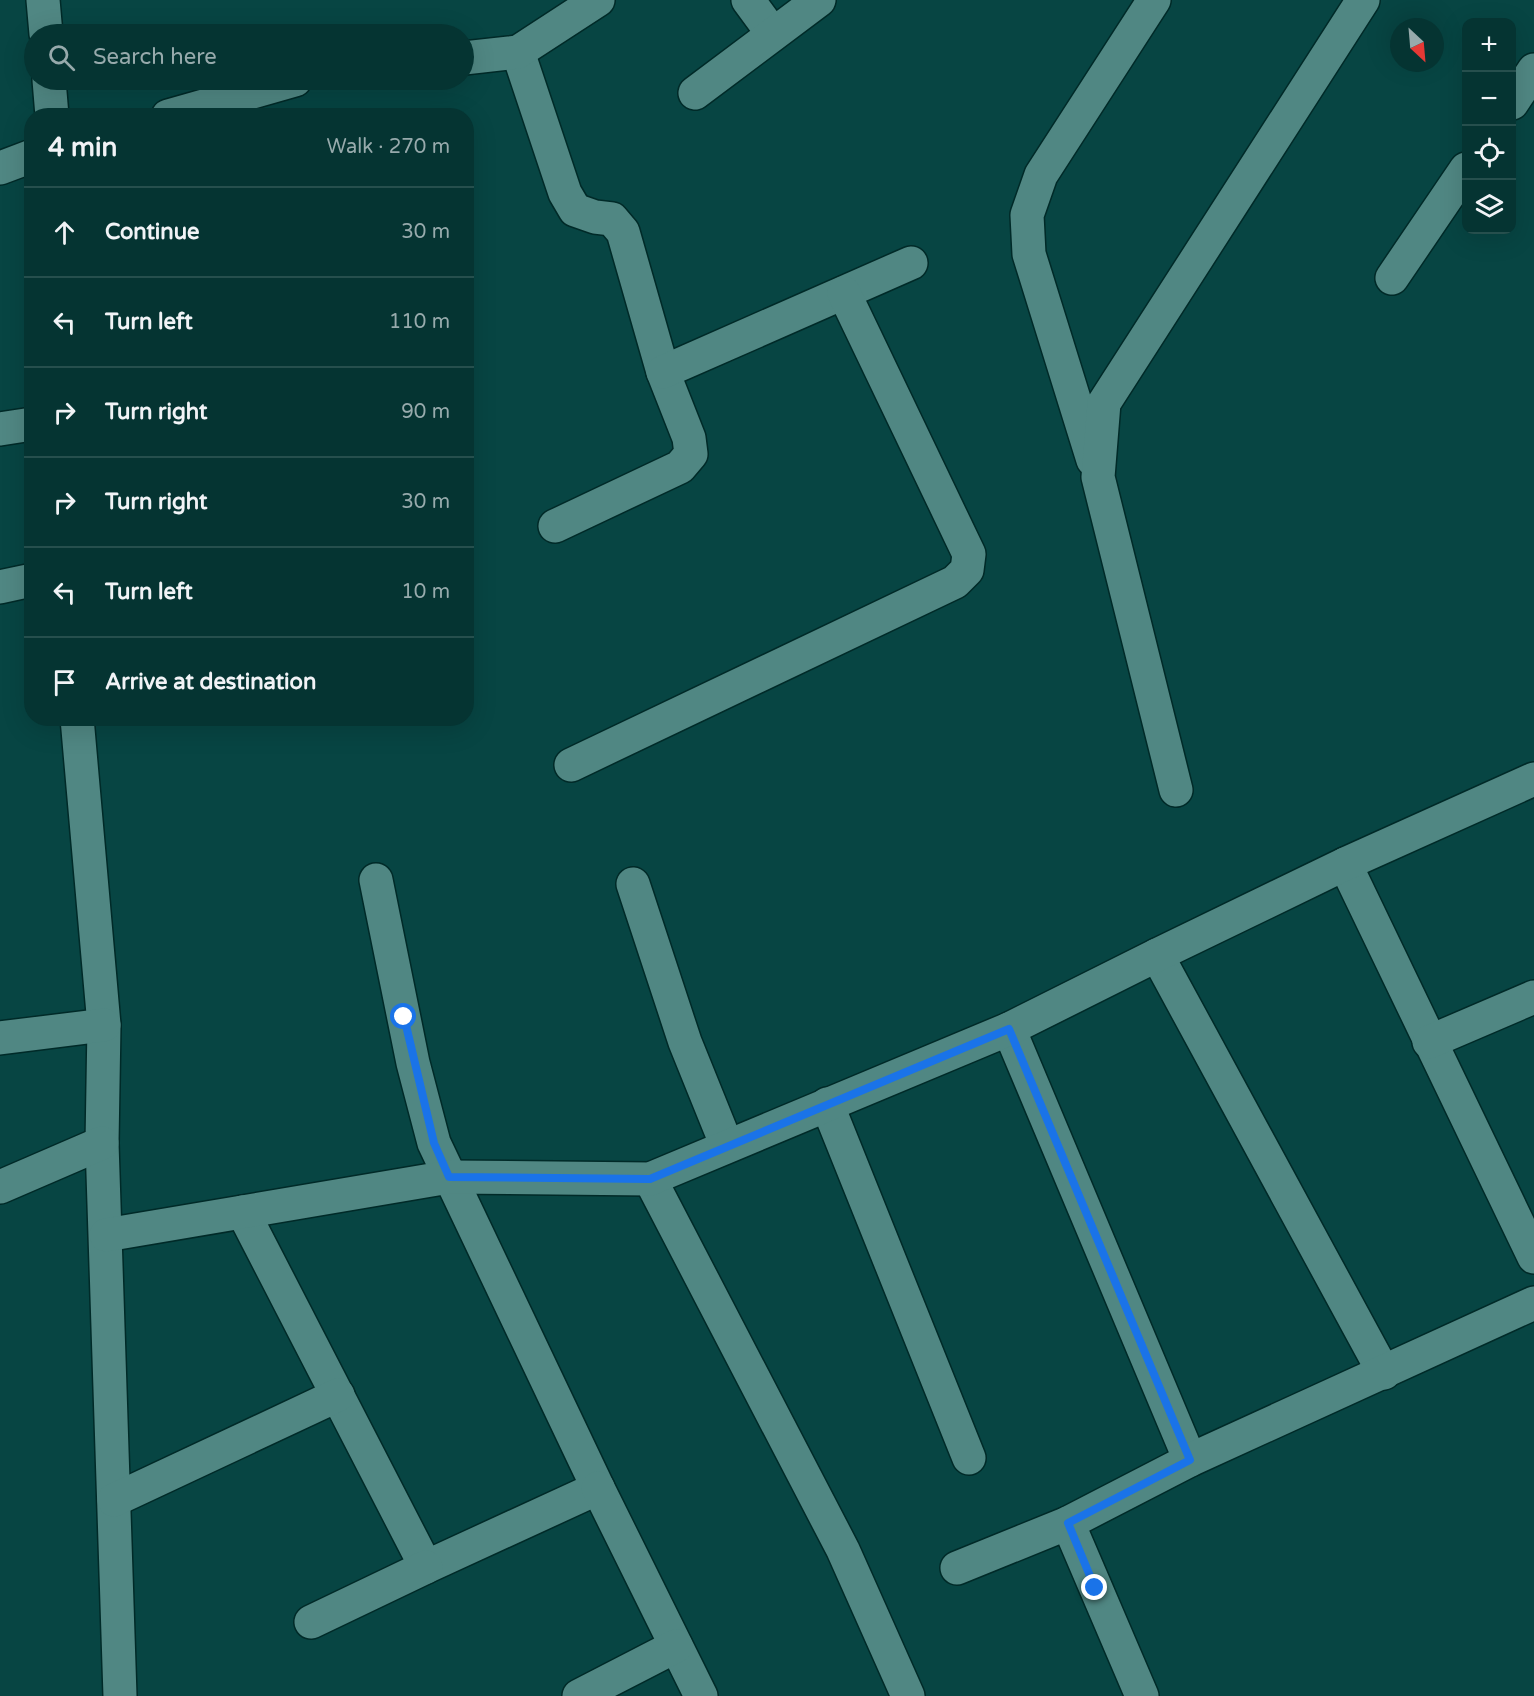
<!DOCTYPE html>
<html lang="en">
<head>
<meta charset="utf-8">
<style>
	:root { --surface:#053432; --page:#133f3e; --text:#f1f3f6; --muted:#97aaac; --line:#264f4d }
	body { margin:0; font-family:"Varela Round",sans-serif; background:var(--page); color:var(--text) }
	.controls { position:absolute; right:18px; top:18px; display:grid; overflow:hidden; border-radius:12px; box-shadow:0 6px 24px #0002 }
	.controls button { width:54px; height:54px; display:grid; place-items:center; padding:0; border:0; border-bottom:2px solid var(--line); background:var(--surface); color:var(--text); font:30px sans-serif }
	.compass { position:absolute; left:1390px; top:18px; width:54px; height:54px; border-radius:50%; background:var(--surface); box-shadow:0 6px 24px #0002; rotate:154deg }
	.stop { position:absolute; width:18px; height:18px; margin:-14px; border:4px solid #1a73e8; border-radius:50%; background:#fff }
	.stop.end { background:#1a73e8; border-color:#fff; box-shadow:0 2px 6px #0008 }
	.list { margin:0; padding:0; list-style:none }
	h2 { display:flex; justify-content:space-between; align-items:center; height:78px; margin:0; padding:0 24px; font-size:26px }
	h2 small { font-size:20px; font-weight:400; color:var(--muted) }
	.list li { display:grid; grid-template-columns:39px 1fr auto; gap:18px; align-items:center; box-sizing:border-box; height:90px; padding:0 24px; border-top:2px solid var(--line) }
	.list b { display:block; font-size:22px; white-space:nowrap }
	.list em { font-size:20px; font-style:normal; color:var(--muted) }
	.icon { flex:none; width:33px; height:33px; fill:none; stroke:currentColor; stroke-width:2; stroke-linecap:round; stroke-linejoin:round }
	.map { position:relative; flex:none; width:1534px; height:1696px; overflow:hidden }
	.search { position:absolute; background:var(--surface); box-shadow:0 6px 24px #0002; left:24px; top:24px; width:450px; height:66px; display:flex; align-items:center; gap:15px; box-sizing:border-box; padding:0 21px; border-radius:33px; color:var(--muted); font-size:22px }
	.panel { position:absolute; background:var(--surface); box-shadow:0 6px 24px #0002; left:24px; top:108px; width:450px; height:618px; border-radius:24px }
	.map>svg:first-child { display:block }
	.lines { fill:none; stroke-linecap:round; stroke-linejoin:round }
	.street-casing { stroke:#002a28; stroke-width:36 }
	.street { stroke:#508783; stroke-width:33 }
	.route { stroke:#1a73e8; stroke-width:8 }
</style>
</head>
<body>
<div class="map">
<svg width="1534" height="1696" viewBox="0 0 1534 1696">
	<rect width="100%" height="100%" fill="#074543"/>
	<g class="lines">
		<g class="street-casing">
			<g id="street">
				<path d="M43 0 46 34"/>
				<path d="M748 0 773 34"/>
				<path d="M518 52 565 193 575 210 595 217 612 219 623 232 663 372 689 438 691 454 680 467 555 526"/>
				<path d="M464 58 518 52 598 0"/>
				<path d="M49 80 52 116"/>
				<path d="M695 93 819 0"/>
				<path d="M1512 103 1534 70"/>
				<path d="M168 116 295 80"/>
				<path d="M0 168 32 156"/>
				<path d="M1392 278 1466 169"/>
				<path d="M663 372 911 263"/>
				<path d="M0 429 32 424"/>
				<path d="M1093 460 1029 254 1027 215 1041 175 1154 0"/>
				<path d="M0 587 32 580"/>
				<path d="M77 718 104 1025 102 1143 120 1696"/>
				<path d="M571 765 955 582 967 570 969 554 844 293"/>
				<path d="M1176 790 1098 477 1104 403 1363 0"/>
				<path d="M1345 864 1534 1257"/>
				<path d="M633 884 685 1042 727 1146"/>
				<path d="M1157 955 1384 1373"/>
				<path d="M1009 1029 1190 1460"/>
				<path d="M0 1038 104 1025"/>
				<path d="M1429 1042 1534 997"/>
				<path d="M827 1104 969 1458"/>
				<path d="M650 1179 843 1550 908 1696"/>
				<path d="M0 1187 102 1143"/>
				<path d="M243 1212 426 1567 598 1488 434 1143 413 1063 376 880"/>
				<path d="M106 1235 449 1177 650 1179 1009 1029 1157 955 1345 864 1534 779"/>
				<path d="M598 1488 701 1696"/>
				<path d="M114 1500 338 1395"/>
				<path d="M1068 1523 1142 1696"/>
				<path d="M957 1568 1068 1523 1190 1460 1534 1303"/>
				<path d="M311 1622 426 1567"/>
				<path d="M579 1696 676 1646"/>
			</g>
		</g>
		<use href="#street" class="street"/>
	</g>
	<g class="lines">
		<path class="route" d="M404 1017 434 1143 449 1177 650 1179 1009 1029 1190 1460 1068 1523 1095 1588"/>
	</g>
</svg>
<div class="controls">
<button>+</button>
<button>−</button>
<button><svg class="icon" aria-label="locate" viewBox="0 0 24 24"><circle cx="12" cy="12" r="6"/><path d="M12 2v4M12 18v4M2 12h4M18 12h4"/></svg></button>
<button><svg class="icon" aria-label="layers" viewBox="0 0 24 24"><path d="M12 4l9 5-9 5-9-5zM3 14l9 5 9-5"/></svg></button>
</div>
<svg class="compass" viewBox="-18 -18 36 36"><path d="M0-13l5 13h-10z" fill="#e53935"/><path d="M0 13l5-13h-10z" fill="#97aaac"/></svg>
<div class="stop" style="left:404px;top:1017px"></div>
<div class="stop end" style="left:1095px;top:1588px"></div>
<div class="search"><svg class="icon" aria-label="search" viewBox="0 0 24 24"><circle cx="10" cy="10" r="6"/><path d="M15 15l6 6"/></svg>Search here</div>
<section class="panel">
<h2>4 min<small>Walk · 270 m</small></h2>
<ul class="list">
<li><svg class="icon" aria-label="ahead" viewBox="0 0 24 24"><path d="M12 20V5M6 11l6-6 6 6"/></svg><div><b>Continue</b></div><em>30 m</em></li>
<li><svg class="icon" aria-label="left" viewBox="0 0 24 24"><path d="M17 20v-9H6M10 6l-5 5 5 5"/></svg><div><b>Turn left</b></div><em>110 m</em></li>
<li><svg class="icon" aria-label="right" viewBox="0 0 24 24"><path d="M7 20v-9h11M14 6l5 5-5 5"/></svg><div><b>Turn right</b></div><em>90 m</em></li>
<li><svg class="icon" aria-label="right" viewBox="0 0 24 24"><path d="M7 20v-9h11M14 6l5 5-5 5"/></svg><div><b>Turn right</b></div><em>30 m</em></li>
<li><svg class="icon" aria-label="left" viewBox="0 0 24 24"><path d="M17 20v-9H6M10 6l-5 5 5 5"/></svg><div><b>Turn left</b></div><em>10 m</em></li>
<li><svg class="icon" aria-label="arrive" viewBox="0 0 24 24"><path d="M6 21V4h12l-3 4 3 4H6"/></svg><div><b>Arrive at destination</b></div></li>
</ul>
</section>
</div>
</body>
</html>
